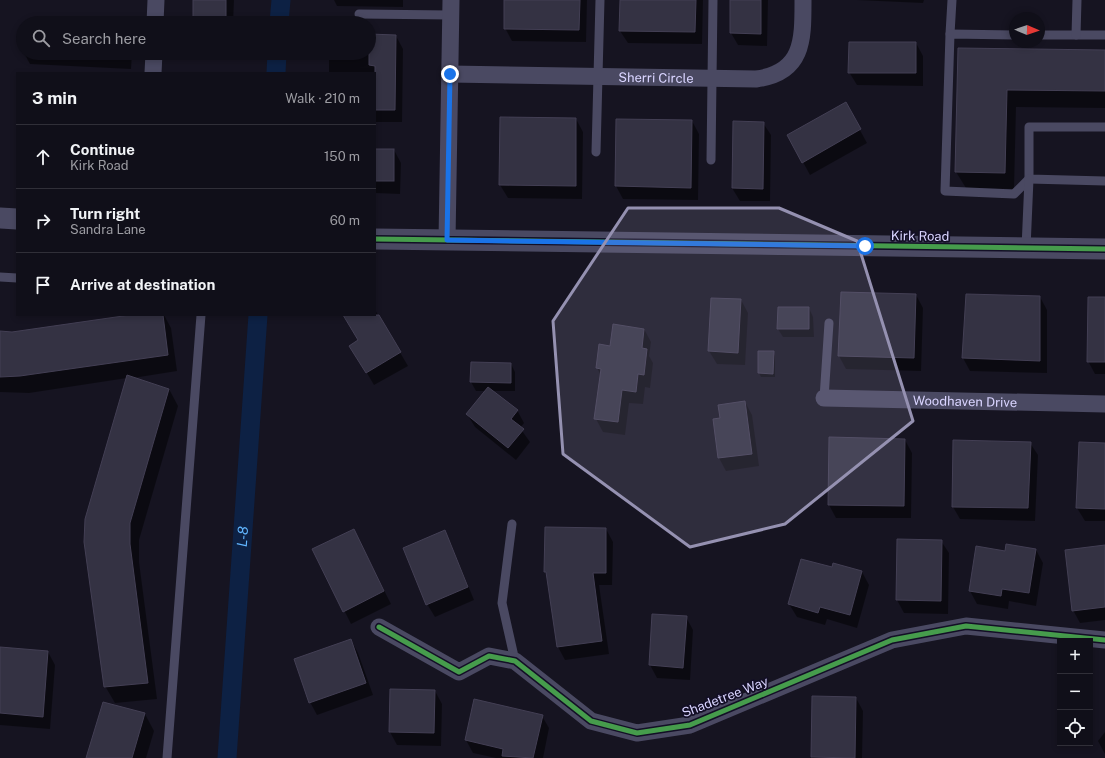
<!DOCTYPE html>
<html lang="en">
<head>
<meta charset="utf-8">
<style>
	:root { --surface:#100f19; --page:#1e1d26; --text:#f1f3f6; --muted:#9c9ca2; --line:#302f38 }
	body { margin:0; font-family:"Public Sans",sans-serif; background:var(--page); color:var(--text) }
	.controls { position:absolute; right:12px; bottom:12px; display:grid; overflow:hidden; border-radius:0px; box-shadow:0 2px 6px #0003 }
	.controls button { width:36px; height:36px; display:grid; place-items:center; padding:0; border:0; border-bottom:1px solid var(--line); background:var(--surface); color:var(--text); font:20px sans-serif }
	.compass { position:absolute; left:1009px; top:12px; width:36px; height:36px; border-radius:50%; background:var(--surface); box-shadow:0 2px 6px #0003; rotate:92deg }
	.stop { position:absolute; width:12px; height:12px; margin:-9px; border:3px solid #1a73e8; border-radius:50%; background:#fff }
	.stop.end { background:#1a73e8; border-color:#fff; box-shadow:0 1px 4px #0008 }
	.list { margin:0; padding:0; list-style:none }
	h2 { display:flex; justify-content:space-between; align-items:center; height:52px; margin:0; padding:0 16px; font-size:17px }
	h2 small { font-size:13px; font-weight:400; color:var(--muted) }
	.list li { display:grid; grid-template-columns:26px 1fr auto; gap:12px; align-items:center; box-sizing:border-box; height:64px; padding:0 16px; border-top:1px solid var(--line) }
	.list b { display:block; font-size:15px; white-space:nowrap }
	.list p { margin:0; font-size:13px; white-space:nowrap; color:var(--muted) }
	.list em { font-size:13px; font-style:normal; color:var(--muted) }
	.icon { flex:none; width:22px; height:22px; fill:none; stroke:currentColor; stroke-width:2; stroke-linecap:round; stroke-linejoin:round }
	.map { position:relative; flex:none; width:1105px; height:758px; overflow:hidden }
	.search { position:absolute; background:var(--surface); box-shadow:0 2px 6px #0003; left:16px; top:16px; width:360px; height:44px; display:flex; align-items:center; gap:10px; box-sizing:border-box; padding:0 14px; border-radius:22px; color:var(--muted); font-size:15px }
	.panel { position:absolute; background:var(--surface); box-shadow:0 2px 6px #0003; left:16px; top:72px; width:360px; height:244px; border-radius:0px }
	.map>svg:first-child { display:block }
	.shadow { fill:#0007 }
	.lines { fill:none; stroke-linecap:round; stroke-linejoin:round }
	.canal { stroke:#0d2144; stroke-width:19 }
	.building { fill:#343243; stroke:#433f54 }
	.service { stroke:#4a4962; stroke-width:9 }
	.minor { stroke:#4a4962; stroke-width:17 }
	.tertiary { stroke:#4a4962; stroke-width:21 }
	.cycleway-casing { stroke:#130f26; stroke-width:8 }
	.cycleway { stroke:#469c4c; stroke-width:5 }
	.route { stroke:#1a73e8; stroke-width:5 }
	.marked { fill:#9591b1; fill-opacity:0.2; stroke:#9591b1; stroke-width:3; stroke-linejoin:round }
	.labels { text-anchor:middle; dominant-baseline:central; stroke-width:3.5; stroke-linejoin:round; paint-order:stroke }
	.street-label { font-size:13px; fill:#d9d4ff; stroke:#130f26 }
	.water-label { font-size:14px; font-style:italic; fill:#62b6ff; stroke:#130f26 }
</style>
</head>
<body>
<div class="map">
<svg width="1105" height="758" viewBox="0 0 1105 758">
	<rect width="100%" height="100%" fill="#161421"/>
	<g class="shadow">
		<path d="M194 0H234L233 23H197L194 17Z"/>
		<path d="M334 0H403V7L337 6Z"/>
		<path d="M506 0H587L586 42 512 41 505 28Z"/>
		<path d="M621 0H703L702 44 628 43 620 31Z"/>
		<path d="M731 0H768L767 46 738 45 731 33Z"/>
		<path d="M857 0H924L923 3Z"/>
		<path d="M369 35 396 36 403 49 402 122H375V73H329V53H369Z"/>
		<path d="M916 43 923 56V86L857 85 849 72Z"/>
		<path d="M959 49 1105 51V108L1016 107 1014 189 966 188 956 172Z"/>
		<path d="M24 53H132L131 69 30 64Z"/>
		<path d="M845 103 867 143 810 175 803 162Z"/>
		<path d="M501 118 576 119 583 132 582 199 508 198 500 185Z"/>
		<path d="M692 121 699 134 698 200 623 199 616 186Z"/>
		<path d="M734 122 763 123 771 135 770 201H740L732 188Z"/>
		<path d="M375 150H394L401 163 400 194 375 193Z"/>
		<path d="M842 293 916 295 923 308 921 371 846 369 839 356Z"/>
		<path d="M1040 297 1047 310V373L970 371 963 358Z"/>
		<path d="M1105 299V374H1095L1088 361Z"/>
		<path d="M741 300 748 313 745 365 717 364 709 351Z"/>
		<path d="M809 308 813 317 814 337H783L778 329Z"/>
		<path d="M375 310 408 366 374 385 351 346 360 341 345 315H375Z"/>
		<path d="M137 315H164L171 328 177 371 133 378 169 389 178 406 139 540V562L157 699 115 703 105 686 127 378 29 393 0 392V332L12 333Z"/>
		<path d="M644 329 651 342 649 356 653 363 650 388 645 387 643 404 629 403 625 435 603 432 596 419 601 375 597 368 611 347Z"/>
		<path d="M773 352 775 356V377H761L759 373Z"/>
		<path d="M472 363 511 364 515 372V391H492L517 410 524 423 520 428 530 442 516 460 475 427 467 414 486 391H476L471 382Z"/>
		<path d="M745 402 752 415 759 466 726 471 719 458 714 420 721 419Z"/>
		<path d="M905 440 912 453 911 518H836L829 505Z"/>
		<path d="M1030 443 1038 455 1035 521 960 519 953 507Z"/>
		<path d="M1105 443V521H1085L1077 508Z"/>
		<path d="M606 529 613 542 612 585H599L609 654 565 660 558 647 548 577 545 572Z"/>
		<path d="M444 532 451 544 474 600 435 617 427 604Z"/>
		<path d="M898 540 941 541 949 553 948 614 904 613 897 600Z"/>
		<path d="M360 543 391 604 351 624 314 550Z"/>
		<path d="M1105 546V620L1080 623 1073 610Z"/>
		<path d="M1036 550 1043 563 1036 606 1009 601 1008 609 977 604 970 591 1006 552Z"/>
		<path d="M834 564 862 572 869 585 857 628 827 619 825 625 797 617 789 604 832 569Z"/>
		<path d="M686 617 693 630 690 680 657 678 650 665Z"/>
		<path d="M351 640 358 653 373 695 317 715 310 702Z"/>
		<path d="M0 648 48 652 55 665 50 729 0 725Z"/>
		<path d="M391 690 435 691 442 704 441 746 397 745 390 732Z"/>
		<path d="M856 698 863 711 862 758H812Z"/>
		<path d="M474 701 542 716 549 728 543 758H496L473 753 466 740Z"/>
		<path d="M103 703 145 714 154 731 146 758H87Z"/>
		<path d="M1105 732V754L1098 741Z"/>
	</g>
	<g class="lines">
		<g class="canal">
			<path d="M279 23 281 0"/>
			<path d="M276 73 277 53"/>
			<path id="s1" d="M227 758 258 315"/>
		</g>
	</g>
	<g class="building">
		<path d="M193 0H226V19L193 17Z"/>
		<path d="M504 0H580L579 30 504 29Z"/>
		<path d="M620 0H696L695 32 619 31Z"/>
		<path d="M730 0H761V34L730 33Z"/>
		<path d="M369 34 396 35 395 110H375V66L369 65Z"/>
		<path d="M849 42H916V73H848Z"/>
		<path d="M958 48 1105 50V91L1007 90 1005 173 955 172Z"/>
		<path d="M846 102 861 129 802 163 787 135Z"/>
		<path d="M500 117 576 118V186L499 185Z"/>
		<path d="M616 119 692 120 691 188 615 186Z"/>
		<path d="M733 121 764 122 763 189 732 188Z"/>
		<rect x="375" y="149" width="19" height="32"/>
		<path d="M841 292 916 294 914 358 838 356Z"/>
		<path d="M966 294 1040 296V361L962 358Z"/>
		<path d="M1088 297H1105V362H1087Z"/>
		<path d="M711 298 741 299 738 353 708 351Z"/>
		<path d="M778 307H809V329H777Z"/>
		<path d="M130 315H163L168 355 20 376 0 377V331L12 332Z"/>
		<path d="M343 315H379L401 352 366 373 349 346 358 340Z"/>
		<path d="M613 324 644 329 642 348 647 349 644 375 638 374 636 392 622 390 618 422 594 419 601 369 596 368 599 344 610 346Z"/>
		<path d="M758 351H774L773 374 758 373Z"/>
		<path d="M471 362 511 363V383L470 382Z"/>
		<path d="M127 375 169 389 130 523V544L148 683 104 687 84 542 85 519Z"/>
		<path d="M488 387 518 410 511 419 524 429 508 448 466 414Z"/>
		<path d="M745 401 752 454 718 458 713 419 720 418 718 405Z"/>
		<path d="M829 437 905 439 904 506 828 505Z"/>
		<path d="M953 440 1031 442 1028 508 952 507Z"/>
		<path d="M1079 442 1105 443V509L1076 508Z"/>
		<path d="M545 527 606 528V573H593L602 641 557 647 546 572H544Z"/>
		<path d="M354 529 384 591 343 612 312 549Z"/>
		<path d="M445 530 468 587 426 605 403 548Z"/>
		<path d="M897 539 942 540 941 601 896 600Z"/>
		<path d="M1006 544 1036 549 1029 593 1002 589 1001 596 969 591 976 546 1005 551Z"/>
		<path d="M1105 545V607L1072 611 1065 550Z"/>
		<path d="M801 559 832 567 833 563 862 571 850 615 820 607 818 613 788 604Z"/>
		<path d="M652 614 687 616 683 668 649 665Z"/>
		<path d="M351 639 366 683 309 703 294 659Z"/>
		<path d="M0 647 48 651 43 717 0 713Z"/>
		<path d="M390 689 435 690 434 733 389 732Z"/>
		<path d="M812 696 856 697 855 758 811 757Z"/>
		<path d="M474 699 543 715 533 758 502 756 503 749 465 740Z"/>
		<path d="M103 702 145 713 132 758H86Z"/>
	</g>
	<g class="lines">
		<g class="service">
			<path d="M359 14 451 15"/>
			<path d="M950 34 952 0"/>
			<path d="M1015 35 950 34 945 191 1014 194 1029 179"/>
			<path d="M1039 35H1105"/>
			<path d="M1076 35 1077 0"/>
			<path d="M1105 127H1029V179L1105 181"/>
			<path d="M596 152 600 0"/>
			<path d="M711 160 713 0"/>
			<path d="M1026 248 1029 179"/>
			<path d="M0 277 17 278"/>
			<path d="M824 398 829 323"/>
			<path d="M512 524 502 603 515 661"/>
			<path d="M167 758 201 315"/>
		</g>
		<g class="minor">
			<path d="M155 23 156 0"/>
			<path d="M153 73 154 53"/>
			<path id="s2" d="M450 74 756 79C804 73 803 39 803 0"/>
			<path d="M447 240 451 0"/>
			<path id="s3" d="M824 398 1105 404"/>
			<path d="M379 627 459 672 489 656 515 661 591 721 637 733 690 725 892 640 966 626 1105 640"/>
		</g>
		<g class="tertiary">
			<path d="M0 218 17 219"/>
			<path d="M375 239 1105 249"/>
		</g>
		<g class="cycleway-casing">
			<g id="cycleway">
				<path d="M375 239 1105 249"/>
				<path d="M379 627 459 672 489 656 515 661 591 721 637 733 690 725 892 640 966 626 1105 640"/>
			</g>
		</g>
		<use href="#cycleway" class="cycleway"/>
	</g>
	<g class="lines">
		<path class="route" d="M450 74 447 240 865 246"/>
	</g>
	<path class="marked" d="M628 208H779L857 241 913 421 785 524 690 547 563 454 553 321Z"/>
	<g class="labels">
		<g class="street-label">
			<text stroke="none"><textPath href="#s2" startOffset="206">Sherri Circle</textPath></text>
			<text transform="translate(920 236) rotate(1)">Kirk Road</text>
			<text stroke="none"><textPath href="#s3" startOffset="141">Woodhaven Drive</textPath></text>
			<text transform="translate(725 697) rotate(-21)">Shadetree Way</text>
		</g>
		<g class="water-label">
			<text stroke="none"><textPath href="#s1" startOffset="222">L-8</textPath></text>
		</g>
	</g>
</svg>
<div class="controls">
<button>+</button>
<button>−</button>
<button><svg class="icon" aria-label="locate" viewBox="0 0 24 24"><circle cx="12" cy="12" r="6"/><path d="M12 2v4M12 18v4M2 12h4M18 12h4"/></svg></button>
</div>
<svg class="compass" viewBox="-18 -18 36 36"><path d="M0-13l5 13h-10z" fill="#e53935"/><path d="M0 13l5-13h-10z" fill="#9c9ca2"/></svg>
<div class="stop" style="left:865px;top:246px"></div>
<div class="stop end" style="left:450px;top:74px"></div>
<div class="search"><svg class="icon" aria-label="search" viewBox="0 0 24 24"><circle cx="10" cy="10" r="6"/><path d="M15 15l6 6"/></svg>Search here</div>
<section class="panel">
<h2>3 min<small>Walk · 210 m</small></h2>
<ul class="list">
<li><svg class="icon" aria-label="ahead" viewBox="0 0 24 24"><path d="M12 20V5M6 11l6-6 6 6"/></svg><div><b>Continue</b><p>Kirk Road</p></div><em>150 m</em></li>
<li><svg class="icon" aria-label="right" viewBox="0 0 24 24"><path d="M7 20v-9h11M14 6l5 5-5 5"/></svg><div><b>Turn right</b><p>Sandra Lane</p></div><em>60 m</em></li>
<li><svg class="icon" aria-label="arrive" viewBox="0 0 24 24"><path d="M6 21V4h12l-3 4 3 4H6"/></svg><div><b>Arrive at destination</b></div></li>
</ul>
</section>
</div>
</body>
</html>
